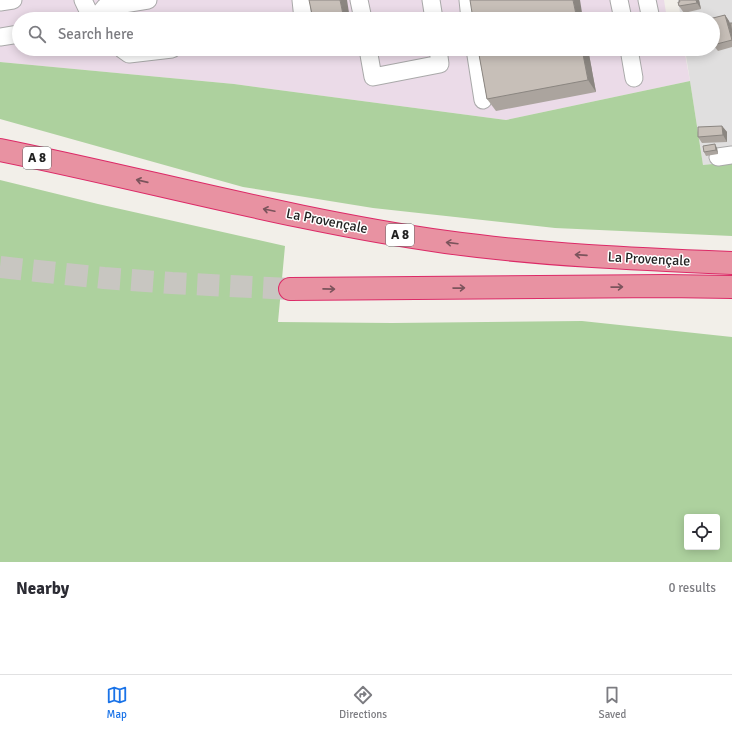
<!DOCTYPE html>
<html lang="en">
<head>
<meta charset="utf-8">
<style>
	:root { --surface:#fff; --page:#f2f2f3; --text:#2b2b33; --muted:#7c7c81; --line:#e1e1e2; --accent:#1a73e8 }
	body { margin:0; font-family:Signika,sans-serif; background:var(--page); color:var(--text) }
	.controls { position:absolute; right:12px; bottom:12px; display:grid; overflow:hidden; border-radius:4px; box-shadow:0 2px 10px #0003 }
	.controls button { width:36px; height:36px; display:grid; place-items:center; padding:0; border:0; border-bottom:1px solid var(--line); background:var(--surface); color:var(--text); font:20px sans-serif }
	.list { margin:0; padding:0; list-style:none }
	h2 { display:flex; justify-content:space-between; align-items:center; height:52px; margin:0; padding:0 16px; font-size:17px }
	h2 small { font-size:13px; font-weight:400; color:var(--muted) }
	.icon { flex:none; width:22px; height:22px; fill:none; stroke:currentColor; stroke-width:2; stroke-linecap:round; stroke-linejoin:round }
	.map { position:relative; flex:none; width:732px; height:562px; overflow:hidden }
	.search { position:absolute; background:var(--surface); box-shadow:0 2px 10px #0003; left:12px; right:12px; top:12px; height:44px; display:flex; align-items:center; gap:10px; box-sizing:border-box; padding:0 14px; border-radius:22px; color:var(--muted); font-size:15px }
	.sheet { height:112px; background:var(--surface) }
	nav { display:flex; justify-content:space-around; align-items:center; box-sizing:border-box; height:56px; border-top:1px solid var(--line); background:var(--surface); font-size:11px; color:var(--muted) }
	nav a { display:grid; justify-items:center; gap:2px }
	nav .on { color:var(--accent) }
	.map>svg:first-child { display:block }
	.residential { fill:#e0dfdf }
	.industrial { fill:#ebdbe8 }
	.forest { fill:#add19e; fill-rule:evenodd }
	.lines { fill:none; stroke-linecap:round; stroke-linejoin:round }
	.highway-tunnel { stroke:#c8c6c1; stroke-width:22; stroke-dasharray:22 11; stroke-linecap:butt }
	.minor-casing { stroke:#a9a9a9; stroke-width:19 }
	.highway-casing { stroke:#dc2a67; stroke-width:24 }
	.minor { stroke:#fff; stroke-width:17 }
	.highway { stroke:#e892a2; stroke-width:22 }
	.wall { fill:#aba49e }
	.shaded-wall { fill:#8b8681 }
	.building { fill:#c7bfb8; stroke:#8b8681 }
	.oneway { stroke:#7b545c }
	.labels { text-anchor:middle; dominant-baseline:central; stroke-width:3; stroke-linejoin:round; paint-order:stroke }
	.shield { fill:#fff; stroke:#646464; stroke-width:1 }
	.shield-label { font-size:13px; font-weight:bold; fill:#222 }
	.street-label { font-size:14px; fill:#222; stroke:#fff }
</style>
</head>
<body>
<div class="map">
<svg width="732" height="562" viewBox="0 0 732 562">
	<rect width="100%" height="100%" fill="#f2efe9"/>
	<path class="residential" d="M678 0H732V162L703 165 685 49H713V19H681Z"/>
	<path class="industrial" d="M0 0H664L667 19H19V49H684L690 81 506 120 234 84 0 62Z"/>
	<g class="forest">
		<path d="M0 62 234 84 506 120 690 81 703 165 732 162V236L555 228 373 208 243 187 0 119Z"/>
		<path d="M0 180 98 204 285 246 278 322 392 323 582 321 732 337V562H0ZM687 517H717V547H687Z"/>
	</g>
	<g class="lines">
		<path class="highway-tunnel" d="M0 267 104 278 172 283 290 289"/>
		<g class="minor-casing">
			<g id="minor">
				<path d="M83 0 92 19"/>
				<path d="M301 0 303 19"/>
				<path d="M359 0 363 19"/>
				<path d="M431 0 434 19"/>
				<path d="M468 0 470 19"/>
				<path d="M619 0 623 19"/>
				<path d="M647 0 651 19"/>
				<path d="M0 2 13 0"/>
				<path d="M95 19 105 7 148 0"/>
				<path d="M0 37 19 34"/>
				<path d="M122 49 129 54 172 49"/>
				<path d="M368 49 373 77 440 64 438 49"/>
				<path d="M475 49 483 100"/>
				<path d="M629 49 634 78"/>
				<path d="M718 157 732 155"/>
			</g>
		</g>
		<g class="highway-casing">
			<g id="highway">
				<path d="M0 150C149 180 295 221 446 242 540 255 636 259 732 263"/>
				<path d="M290 289 665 286 732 287"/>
			</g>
		</g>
		<use href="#minor" class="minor"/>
		<use href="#highway" class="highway"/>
	</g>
	<g class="wall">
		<path d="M699 0 701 9 684 13 679 6 680 2Z"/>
		<path d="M725 15 729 21 730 23H732V47L718 51 714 46H713V19Z"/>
		<path d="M478 49H588L596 92 496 111 487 99Z"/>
		<path d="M722 126 727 132V142L702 143 698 137Z"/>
		<path d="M717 148 718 154 706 156 704 152Z"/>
	</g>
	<g class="shaded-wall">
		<path d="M340 0H347L350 19H344Z"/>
		<path d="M573 0H580L583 19H577Z"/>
		<path d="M696 0H699L701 9 697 3Z"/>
		<path d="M725 15 729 21 732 30V39Z"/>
		<path d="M582 49H588L596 92 588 80Z"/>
		<path d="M722 126 727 132V142L723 135Z"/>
		<path d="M715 144 717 148 718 154 716 150Z"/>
	</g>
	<g class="building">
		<path d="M309 0H340L344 19H313Z"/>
		<path d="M470 0H573L577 19H473Z"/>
		<path d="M679 0H696L697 3 679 6 678 2H680Z"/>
		<path d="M725 15 732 40 713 45V19H709Z"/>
		<path d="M730 23H732V32Z"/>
		<path d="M478 49H582L588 80 487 99Z"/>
		<path d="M722 126 723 135 698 137V127Z"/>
		<path d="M715 144 716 150 704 152 703 146Z"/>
	</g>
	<defs><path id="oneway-shaft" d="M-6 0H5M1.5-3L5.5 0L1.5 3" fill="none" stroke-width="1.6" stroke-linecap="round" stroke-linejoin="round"/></defs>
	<g class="oneway">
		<use href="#oneway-shaft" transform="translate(142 181) rotate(-167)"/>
		<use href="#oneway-shaft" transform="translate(269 210) rotate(-168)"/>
		<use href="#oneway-shaft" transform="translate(452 243) rotate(-173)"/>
		<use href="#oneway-shaft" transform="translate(581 255) rotate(-176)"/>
		<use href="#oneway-shaft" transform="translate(617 287) rotate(-1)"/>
		<use href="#oneway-shaft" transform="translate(459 288) rotate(-1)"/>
		<use href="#oneway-shaft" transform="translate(329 289) rotate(1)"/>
	</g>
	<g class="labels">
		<g class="shield">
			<rect x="23" y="147" width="28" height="22" rx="3"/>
			<rect x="386" y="224" width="28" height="22" rx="3"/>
		</g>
		<g class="shield-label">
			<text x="37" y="158">A 8</text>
			<text x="400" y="235">A 8</text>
		</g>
		<g class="street-label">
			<text transform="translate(327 221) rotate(11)">La Provençale</text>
			<text transform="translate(649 259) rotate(3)">La Provençale</text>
		</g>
	</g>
</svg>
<div class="controls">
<button><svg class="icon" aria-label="locate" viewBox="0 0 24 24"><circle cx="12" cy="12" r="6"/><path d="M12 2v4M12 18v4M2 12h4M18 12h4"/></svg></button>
</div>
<div class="search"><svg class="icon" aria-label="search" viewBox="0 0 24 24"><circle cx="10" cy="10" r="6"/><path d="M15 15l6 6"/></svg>Search here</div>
</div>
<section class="sheet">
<h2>Nearby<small>0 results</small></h2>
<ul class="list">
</ul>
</section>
<nav>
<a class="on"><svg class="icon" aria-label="map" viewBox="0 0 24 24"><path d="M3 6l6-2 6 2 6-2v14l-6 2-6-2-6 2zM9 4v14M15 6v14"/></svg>Map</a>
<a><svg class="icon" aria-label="directions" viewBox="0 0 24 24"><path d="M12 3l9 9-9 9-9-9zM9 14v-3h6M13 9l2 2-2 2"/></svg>Directions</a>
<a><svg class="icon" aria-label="saved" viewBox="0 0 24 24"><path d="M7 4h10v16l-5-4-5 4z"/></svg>Saved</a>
</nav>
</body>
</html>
